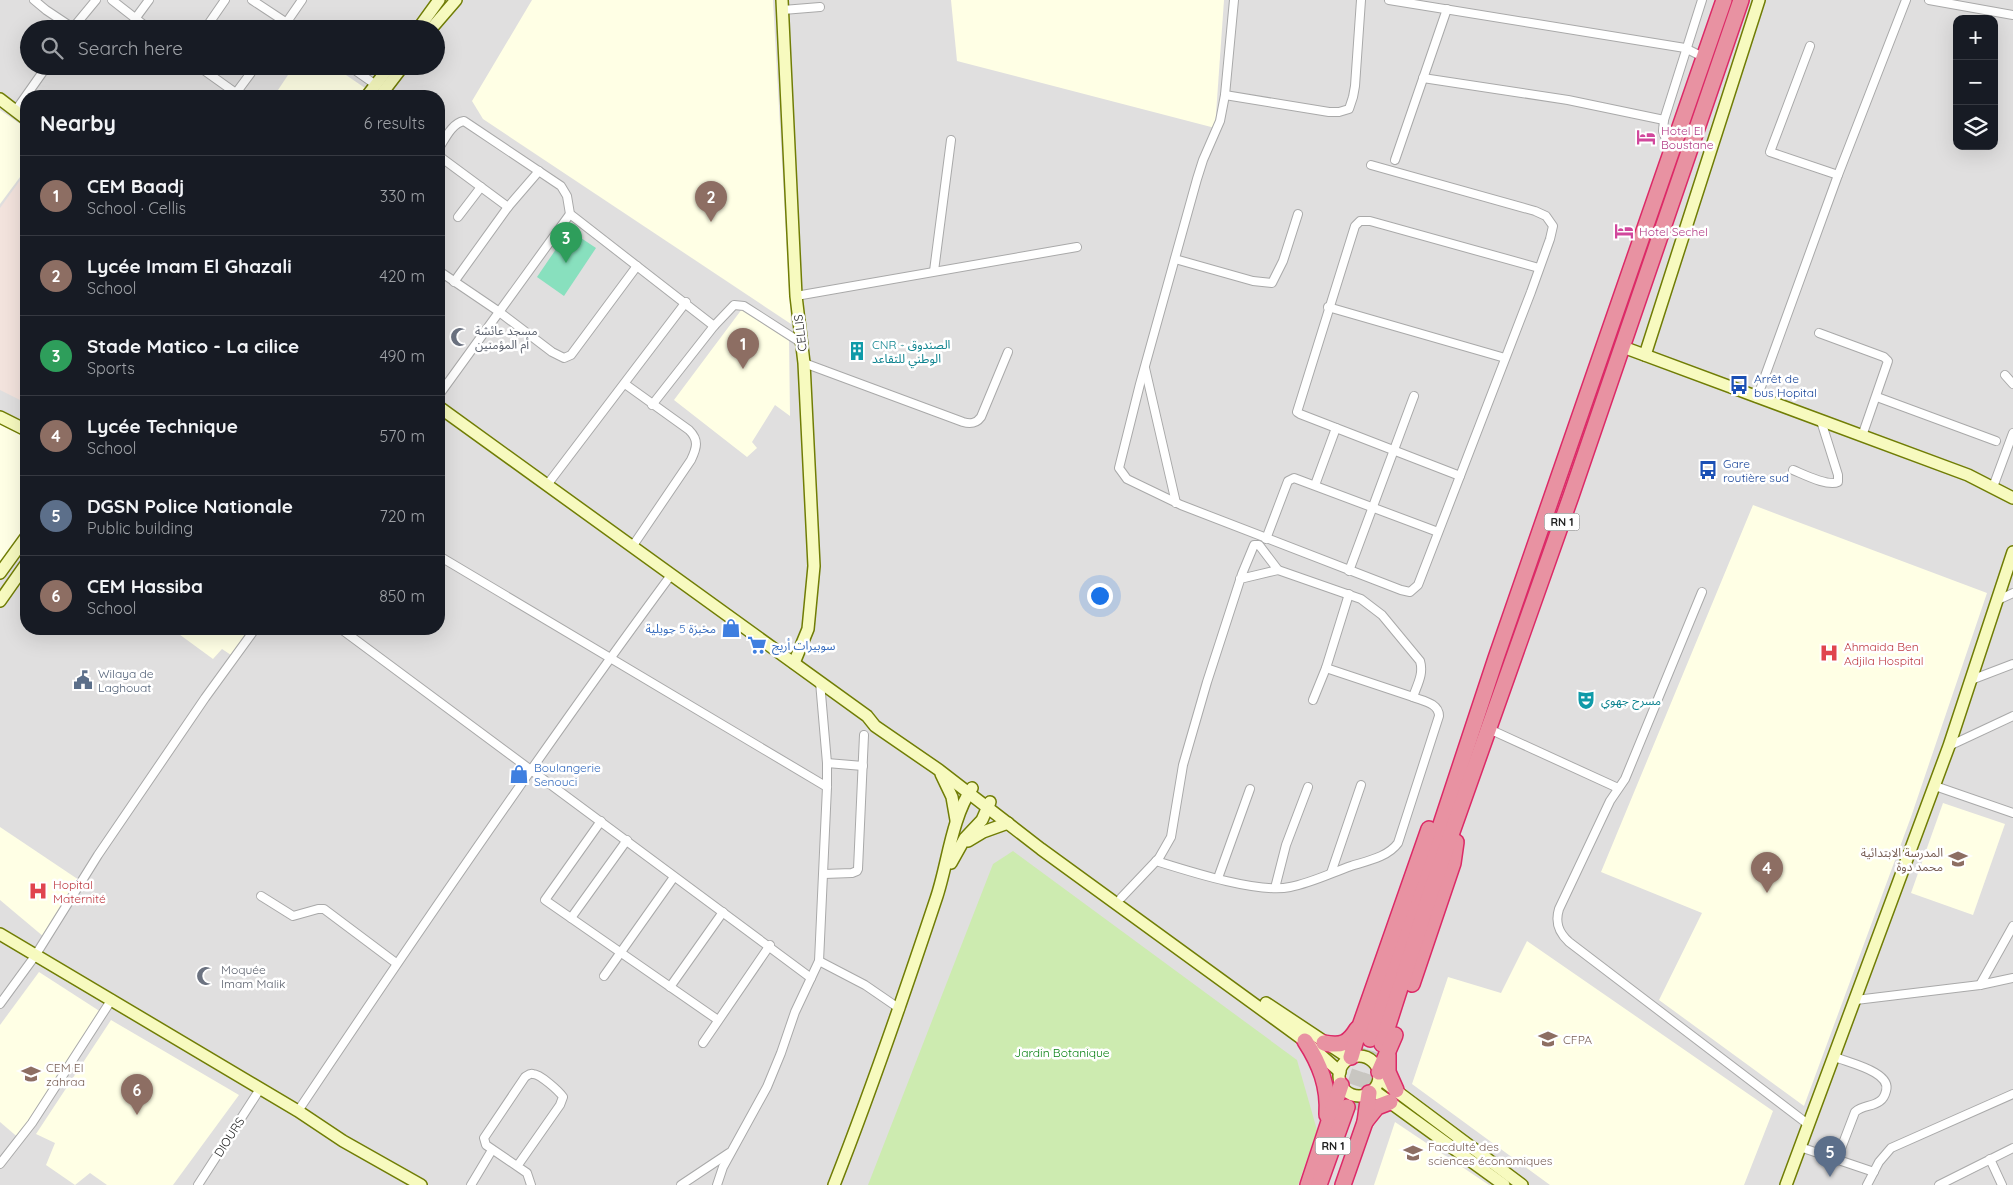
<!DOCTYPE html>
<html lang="en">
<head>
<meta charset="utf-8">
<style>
	:root { --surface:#171b24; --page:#20242c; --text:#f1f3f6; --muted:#9ea1a6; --line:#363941; --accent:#d93025 }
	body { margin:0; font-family:Quicksand,"Noto Sans Arabic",sans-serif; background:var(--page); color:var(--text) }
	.controls { position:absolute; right:15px; top:15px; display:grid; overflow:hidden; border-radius:10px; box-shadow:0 5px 20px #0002 }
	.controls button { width:45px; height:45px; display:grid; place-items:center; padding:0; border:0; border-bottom:1px solid var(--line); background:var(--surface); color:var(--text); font:25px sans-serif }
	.you { position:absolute; left:1099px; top:595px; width:18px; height:18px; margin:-12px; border:4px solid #fff; border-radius:50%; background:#1a73e8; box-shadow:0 0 0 8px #1a73e833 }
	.badge { display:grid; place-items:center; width:32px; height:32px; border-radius:50%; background:var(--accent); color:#fff; font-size:16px; font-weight:700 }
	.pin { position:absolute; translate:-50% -41px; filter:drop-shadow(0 1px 2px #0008) }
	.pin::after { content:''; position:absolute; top:26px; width:18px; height:15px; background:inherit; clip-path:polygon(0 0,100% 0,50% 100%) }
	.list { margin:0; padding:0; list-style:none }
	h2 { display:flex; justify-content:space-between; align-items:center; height:65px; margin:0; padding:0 20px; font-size:21px }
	h2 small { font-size:16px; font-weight:400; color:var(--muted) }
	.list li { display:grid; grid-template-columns:32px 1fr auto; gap:15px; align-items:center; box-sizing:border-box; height:80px; padding:0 20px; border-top:1px solid var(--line) }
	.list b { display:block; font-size:19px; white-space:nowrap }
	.list p { margin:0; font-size:16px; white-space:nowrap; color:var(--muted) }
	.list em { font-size:16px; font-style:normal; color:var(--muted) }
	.icon { flex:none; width:28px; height:28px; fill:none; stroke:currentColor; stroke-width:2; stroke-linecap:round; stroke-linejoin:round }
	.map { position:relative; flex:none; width:2013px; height:1185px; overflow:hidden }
	.search { position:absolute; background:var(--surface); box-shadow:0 5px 20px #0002; left:20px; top:20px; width:425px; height:55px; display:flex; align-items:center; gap:12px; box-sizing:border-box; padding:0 18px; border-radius:28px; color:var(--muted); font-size:19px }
	.panel { position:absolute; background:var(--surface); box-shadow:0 5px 20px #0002; left:20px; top:90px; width:425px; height:545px; border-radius:20px }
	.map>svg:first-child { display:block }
	.residential { fill:#e0dfdf; fill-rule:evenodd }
	.education { fill:#ffffe5 }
	.military { fill:#f3e3dd }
	.grass { fill:#cdebb0 }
	.pitch { fill:#88e0be }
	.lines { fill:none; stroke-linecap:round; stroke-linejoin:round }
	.highway-tunnel { stroke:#c8c6c1; stroke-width:15; stroke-dasharray:15 8; stroke-linecap:butt }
	.street-casing { stroke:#a9a9a9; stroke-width:10 }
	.secondary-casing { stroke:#707d05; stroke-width:14 }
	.highway-casing { stroke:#dc2a67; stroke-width:18 }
	.street { stroke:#fff; stroke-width:8 }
	.secondary { stroke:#f7fabf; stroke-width:11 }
	.highway { stroke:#e892a2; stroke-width:15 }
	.labels { text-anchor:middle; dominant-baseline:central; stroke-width:5; stroke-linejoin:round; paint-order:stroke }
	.shield { fill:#fff; stroke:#646464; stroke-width:1 }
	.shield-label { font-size:11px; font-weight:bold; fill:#222 }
	.hotel-label { font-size:12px; fill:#b23c85; stroke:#fff; text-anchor:start }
	.worship-label { font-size:12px; fill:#5b616d; stroke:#fff; text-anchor:start }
	.street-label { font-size:12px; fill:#222; stroke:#fff }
	.culture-label { font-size:12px; fill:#0d838f; stroke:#fff; text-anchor:start }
	.transit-label { font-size:12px; fill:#164399; stroke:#fff; text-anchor:start }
	.shop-label { font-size:12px; fill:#366cbe; stroke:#fff; text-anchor:start }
	.health-label { font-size:12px; fill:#be3a42; stroke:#fff; text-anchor:start }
	.service-label { font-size:12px; fill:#4e5e75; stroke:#fff; text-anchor:start }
	.education-label { font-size:12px; fill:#785e54; stroke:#fff; text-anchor:start }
	.park-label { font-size:12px; fill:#0c8416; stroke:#fff }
</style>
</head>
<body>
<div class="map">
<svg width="2013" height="1185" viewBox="0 0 2013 1185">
	<rect width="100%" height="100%" fill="#f2efe9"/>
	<path class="residential" d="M0 0H2013V1185H0ZM1957 19H1994V146H1957ZM29 29H436V66H29ZM26 96H439V629H26Z"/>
	<g class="education">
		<path d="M532 0H773L791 324 483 119 472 101Z"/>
		<path d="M951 0H1224L1215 128 957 61Z"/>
		<path d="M294 66H333L365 88 359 96H274Z"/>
		<path d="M0 110 26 128V169L0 204Z"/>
		<path d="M742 309 789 338 790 416 775 405 752 442 757 448 747 457 674 400Z"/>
		<path d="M0 423 26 436V528L0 564Z"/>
		<path d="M1753 505 1987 593 1911 817 1804 1106 1659 1000 1702 913 1601 872Z"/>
		<path d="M172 629H251L231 655 222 649 213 659Z"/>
		<path d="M1943 803 2005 824 1973 915 1911 893Z"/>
		<path d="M0 827 82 882 44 937 0 900Z"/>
		<path d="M1527 941 1773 1111 1744 1185H1550L1412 1084 1448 977 1501 993Z"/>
		<path d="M39 972 101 1012 21 1140 0 1122V1025Z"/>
		<path d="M111 1020 239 1095 173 1185H107L90 1173 75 1185 46 1165 55 1143 36 1134Z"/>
		<path d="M1395 1122 1489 1185H1374Z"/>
	</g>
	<path class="military" d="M26 172V403L0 390V208Z"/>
	<path class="grass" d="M1013 851 1297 1060 1317 1130 1298 1185H868L993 864Z"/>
	<path class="pitch" d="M569 230 596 248 564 296 537 277Z"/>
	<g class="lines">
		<g class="highway-tunnel">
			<path d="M1347 1107 1370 1039"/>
			<path d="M1359 1111 1382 1044"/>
		</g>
		<g class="street-casing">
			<g id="street">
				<path d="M34 0 46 10 73 28"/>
				<path d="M112 0 149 29"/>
				<path d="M252 0 296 29"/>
				<path d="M1234 0 1225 95 1220 121 1203 160 1197 179 1140 384 1119 468 1127 479 1181 505 1401 590 1410 592 1418 585 1531 292 1550 239 1553 226 1546 216 1535 211 1371 165"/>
				<path d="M1389 0 1685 48 1705 58"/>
				<path d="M1929 0 2013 15"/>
				<path d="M783 10 820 7"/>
				<path d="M135 19 149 0"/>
				<path d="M72 29 96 0"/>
				<path d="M205 29 225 0"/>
				<path d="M282 29 302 0"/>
				<path d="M1810 46 1770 152 1838 175"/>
				<path d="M198 66 240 96"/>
				<path d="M349 66 376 85"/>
				<path d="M1423 78 1568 100 1664 120"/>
				<path d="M236 93 256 66"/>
				<path d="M1225 95 1329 112H1339L1349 109 1353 97 1355 86 1361 0"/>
				<path d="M16 110 47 66"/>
				<path d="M439 148C445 139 452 123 464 121L561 186 567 196 570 214 714 326"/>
				<path d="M1670 151 1663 131 1664 120 1702 0"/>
				<path d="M439 156 508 207"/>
				<path d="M1395 160 1447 9"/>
				<path d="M458 217 481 187"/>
				<path d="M1175 259 1253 281 1272 283 1283 261 1298 214"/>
				<path d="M439 271 498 311 552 352 564 358 571 355 637 266"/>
				<path d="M934 271 951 140"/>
				<path d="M454 282 508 207 539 171"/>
				<path d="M796 296 1077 247"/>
				<path d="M1328 307 1505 358"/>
				<path d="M1819 333 1884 357 1888 361 1862 436"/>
				<path d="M804 363 963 422C970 424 976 424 981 417L1008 352"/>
				<path d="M1145 368 1176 503"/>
				<path d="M2005 375 2013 384"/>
				<path d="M625 384 689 430C699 440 697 447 691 460L632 547"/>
				<path d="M439 395 570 214"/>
				<path d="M1877 397 1996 441"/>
				<path d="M1757 398 1838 175 1906 0"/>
				<path d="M652 405 714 326 734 305 744 306 800 342"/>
				<path d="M1793 470C1803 474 1828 487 1838 482V475L1821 421"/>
				<path d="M1460 476 1300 414 1297 412 1355 226 1360 221H1370L1539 268"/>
				<path d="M547 485 686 302"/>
				<path d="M1315 485 1336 428"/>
				<path d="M1993 487 2013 433"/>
				<path d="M1266 539 1288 481 1294 478 1438 532"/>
				<path d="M439 556 827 787"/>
				<path d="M1349 571 1414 396"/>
				<path d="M1702 592 1625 779 1610 801 1559 909C1555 922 1558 932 1569 942L1809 1125"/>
				<path d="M1349 594 1326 668 1413 697"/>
				<path d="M1998 600 2013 593"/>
				<path d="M341 629 811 978"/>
				<path d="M1971 680 2013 664"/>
				<path d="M1313 700 1326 668"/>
				<path d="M1489 729 1618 788"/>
				<path d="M1949 746 2013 716"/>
				<path d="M827 763 863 766"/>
				<path d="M1935 786 2013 813"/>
				<path d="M601 821 545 900 718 1020"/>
				<path d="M1156 861C1188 871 1259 894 1290 887 1311 883 1331 873 1351 866 1367 861 1388 857 1398 843L1439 716C1439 703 1423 701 1413 697 1417 685 1424 674 1420 661L1382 615 1361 599 1278 570"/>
				<path d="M1331 873 1361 785"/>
				<path d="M824 874 852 873 857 871 858 869 864 735"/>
				<path d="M1218 878 1250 789"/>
				<path d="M1275 888 1286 845 1308 787"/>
				<path d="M261 896 293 916 318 909H324L396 963"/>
				<path d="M1121 898 1159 858 1171 837 1183 765 1207 682 1242 574 1254 545H1259L1278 570 1240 579"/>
				<path d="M571 918 627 840"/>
				<path d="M819 961 865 985 900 1009"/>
				<path d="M604 976 674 877"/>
				<path d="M1980 985 2013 926"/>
				<path d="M670 987 723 912"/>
				<path d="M1856 1000 1980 985 2013 978"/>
				<path d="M0 1004 35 956 98 855 205 698 255 629"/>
				<path d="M703 1043 770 945"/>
				<path d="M1835 1057C1849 1063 1892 1072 1886 1091 1885 1095 1883 1099 1880 1101 1872 1107 1863 1105 1855 1112L1837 1159"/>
				<path d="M298 1111C419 930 542 750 671 575"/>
				<path d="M1800 1147 1874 1172"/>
				<path d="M1990 1159 2002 1185"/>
				<path d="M0 1164 32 1123 112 999"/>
				<path d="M518 1165 560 1105 563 1097C559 1091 540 1074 533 1074 530 1073 528 1075 525 1077L484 1138 486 1145 527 1173 531 1185"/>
				<path d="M198 1185 260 1089"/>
				<path d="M471 1185 492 1150"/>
				<path d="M681 1185 729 1153"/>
				<path d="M717 1185 723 1167 767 1087 781 1053 795 1012 819 961 827 787V763L820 682"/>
				<path d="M1867 1185 1879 1162 1891 1148 2013 1094"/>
				<path d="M1939 1185 2013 1148"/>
			</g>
		</g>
		<g class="secondary-casing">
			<g id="secondary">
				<path d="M782 0 796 296 804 363 814 566 808 629 794 663"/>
				<path d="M418 29 439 0"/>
				<path d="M431 29 456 0"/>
				<path d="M367 96 390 66"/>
				<path d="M380 96 403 66"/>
				<path d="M0 99 26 119"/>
				<path d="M1623 347 1968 475 2013 498"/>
				<path d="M1645 355 1759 0"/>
				<path d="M439 407 867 716 875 726 939 770 1041 849 1305 1041 1340 1072"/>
				<path d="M0 417 26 430"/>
				<path d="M0 573 26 537"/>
				<path d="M0 601 26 564"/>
				<path d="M941 774 952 797 956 820"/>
				<path d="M968 841 983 832 1008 823"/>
				<path d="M951 863 965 838 982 820 990 802"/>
				<path d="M0 934 298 1111 343 1141 421 1185"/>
				<path d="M1266 1003 1349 1058"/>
				<circle cx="1359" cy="1076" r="20"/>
				<path d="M1379 1078 1522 1185"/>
				<path d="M1373 1090 1504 1185"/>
				<path d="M834 1185C871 1091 904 995 936 899 948 864 951 819 972 788"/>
				<path d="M1786 1185 1949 746 2013 552"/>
			</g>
		</g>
		<g class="highway-casing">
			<g id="highway">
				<path d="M1412 984 1453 863 1456 842"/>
				<path d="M1370 1039 1496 658 1724 0"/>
				<path d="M1305 1041C1320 1064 1329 1087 1327 1115"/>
				<path d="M1324 1043C1341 1046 1348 1044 1357 1029"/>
				<path d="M1382 1044 1430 894 1571 496 1741 0"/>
				<path d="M1388 1055V1072L1396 1090"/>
				<path d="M1351 1057 1360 1026 1429 829"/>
				<path d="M1379 1072 1395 1035"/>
				<path d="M1365 1122 1377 1107 1390 1102"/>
				<path d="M1308 1185 1341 1085"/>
				<path d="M1319 1185 1347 1107"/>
				<path d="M1343 1185 1365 1122 1369 1093"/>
			</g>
		</g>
		<use href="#street" class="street"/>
		<use href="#secondary" class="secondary"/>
		<use href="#highway" class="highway"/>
	</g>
	<defs>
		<g id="hotel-bare" transform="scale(1.5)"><path d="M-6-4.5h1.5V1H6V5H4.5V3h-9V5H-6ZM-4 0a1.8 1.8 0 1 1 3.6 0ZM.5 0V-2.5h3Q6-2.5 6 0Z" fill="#d1479c" stroke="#fff" stroke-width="2.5" paint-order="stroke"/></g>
		<g id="mosque-bare" transform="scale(1.5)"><path d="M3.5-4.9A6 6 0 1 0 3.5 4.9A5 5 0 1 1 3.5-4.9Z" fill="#6b7280" stroke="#fff" stroke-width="2.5" paint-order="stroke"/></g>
		<g id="building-bare" transform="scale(1.5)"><path d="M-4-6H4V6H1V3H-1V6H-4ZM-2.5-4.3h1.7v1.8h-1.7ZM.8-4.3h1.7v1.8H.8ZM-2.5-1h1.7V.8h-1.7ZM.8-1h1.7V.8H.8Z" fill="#0f9aa8" stroke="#fff" stroke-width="2.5" paint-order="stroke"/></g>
		<g id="bus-bare" transform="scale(1.5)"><path d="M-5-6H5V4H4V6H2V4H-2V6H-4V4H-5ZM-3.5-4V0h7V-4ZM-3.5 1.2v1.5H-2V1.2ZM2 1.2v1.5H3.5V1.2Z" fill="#1a4fb4" stroke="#fff" stroke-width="2.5" paint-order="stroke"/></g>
		<g id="shop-bare" transform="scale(1.5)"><path d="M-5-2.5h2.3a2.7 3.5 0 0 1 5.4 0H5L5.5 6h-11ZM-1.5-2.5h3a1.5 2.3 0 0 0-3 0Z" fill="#3f7fe0" stroke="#fff" stroke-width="2.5" paint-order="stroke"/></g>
		<g id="supermarket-bare" transform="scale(1.5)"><path d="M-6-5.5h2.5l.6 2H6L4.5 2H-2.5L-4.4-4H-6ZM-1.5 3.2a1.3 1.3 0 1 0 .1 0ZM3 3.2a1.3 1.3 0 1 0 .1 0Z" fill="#3f7fe0" stroke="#fff" stroke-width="2.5" paint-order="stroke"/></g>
		<g id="hospital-bare" transform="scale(1.5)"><path d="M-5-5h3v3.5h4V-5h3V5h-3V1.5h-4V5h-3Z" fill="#e0444e" stroke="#fff" stroke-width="2.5" paint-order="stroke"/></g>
		<g id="civic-bare" transform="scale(1.5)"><path d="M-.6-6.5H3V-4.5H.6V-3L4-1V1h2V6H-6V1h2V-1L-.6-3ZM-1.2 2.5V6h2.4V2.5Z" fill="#5c6f8a" stroke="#fff" stroke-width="2.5" paint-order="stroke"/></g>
		<g id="theatre-bare" transform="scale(1.5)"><path d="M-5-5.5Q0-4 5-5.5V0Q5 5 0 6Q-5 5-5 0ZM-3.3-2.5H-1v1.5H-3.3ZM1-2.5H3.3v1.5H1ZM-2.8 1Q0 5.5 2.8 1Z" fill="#0f9aa8" stroke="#fff" stroke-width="2.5" paint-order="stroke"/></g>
		<g id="school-bare" transform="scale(1.5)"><path d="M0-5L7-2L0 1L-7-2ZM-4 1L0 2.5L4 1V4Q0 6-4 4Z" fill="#8d6e63" stroke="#fff" stroke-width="2.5" paint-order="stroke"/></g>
		<g id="university-bare" transform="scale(1.5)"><path d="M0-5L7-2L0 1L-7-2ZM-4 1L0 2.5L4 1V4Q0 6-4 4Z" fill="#8d6e63" stroke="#fff" stroke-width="2.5" paint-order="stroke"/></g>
	</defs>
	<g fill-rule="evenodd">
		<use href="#hotel-bare" x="1646" y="137"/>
		<use href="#hotel-bare" x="1624" y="231"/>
		<use href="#mosque-bare" x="460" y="337"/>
		<use href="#building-bare" x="857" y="351"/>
		<use href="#bus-bare" x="1739" y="385"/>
		<use href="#bus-bare" x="1708" y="470"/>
		<use href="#shop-bare" x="731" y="628"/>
		<use href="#supermarket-bare" x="757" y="645"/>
		<use href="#hospital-bare" x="1829" y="653"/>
		<use href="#civic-bare" x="83" y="680"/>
		<use href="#theatre-bare" x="1586" y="700"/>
		<use href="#shop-bare" x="519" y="774"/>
		<use href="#school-bare" x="1958" y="859"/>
		<use href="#hospital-bare" x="38" y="891"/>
		<use href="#mosque-bare" x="206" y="976"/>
		<use href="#university-bare" x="1548" y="1039"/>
		<use href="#school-bare" x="31" y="1074"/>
		<use href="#university-bare" x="1413" y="1153"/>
	</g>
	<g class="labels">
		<g class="shield">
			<rect x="1544.5" y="513.5" width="35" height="17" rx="4"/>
			<rect x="1315.5" y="1137.5" width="35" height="17" rx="4"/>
		</g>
		<g class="shield-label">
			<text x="1562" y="522">RN 1</text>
			<text x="1333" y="1146">RN 1</text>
		</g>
		<g class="hotel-label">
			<text x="1661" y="130">Hotel El<tspan x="1661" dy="14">Boustane</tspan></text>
			<text x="1639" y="231">Hotel Sechel</text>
		</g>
		<g class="worship-label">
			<text x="475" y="330">مسجد عائشة<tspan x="475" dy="14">أم المؤمنين</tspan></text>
			<text x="221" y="969">Moquée<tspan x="221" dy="14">Imam Malik</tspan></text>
		</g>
		<g class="street-label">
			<text transform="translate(800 333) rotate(-97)">CELLIS</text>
			<text transform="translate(229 1137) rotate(-57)">DIOURS</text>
		</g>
		<g class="culture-label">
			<text x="872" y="344">CNR - الصندوق<tspan x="872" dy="14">الوطني للتقاعد</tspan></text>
			<text x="1601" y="700">مسرح جهوي</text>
		</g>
		<g class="transit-label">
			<text x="1754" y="378">Arrêt de<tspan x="1754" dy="14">bus Hopital</tspan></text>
			<text x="1723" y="463">Gare<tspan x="1723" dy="14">routière sud</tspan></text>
		</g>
		<g class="shop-label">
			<text x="716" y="628" text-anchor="end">مخبزة 5 جويلية</text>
			<text x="772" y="645">سوبيرات أريج</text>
			<text x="534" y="767">Boulangerie<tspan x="534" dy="14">Senouci</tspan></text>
		</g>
		<g class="health-label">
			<text x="1844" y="646">Ahmaida Ben<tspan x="1844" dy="14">Adjila Hospital</tspan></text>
			<text x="53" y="884">Hopital<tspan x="53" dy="14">Maternité</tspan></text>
		</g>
		<g class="service-label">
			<text x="98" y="673">Wilaya de<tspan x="98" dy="14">Laghouat</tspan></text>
		</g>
		<g class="education-label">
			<text x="1943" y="852" text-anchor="end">المدرسة الابتدائية<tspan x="1943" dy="14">محمد دوة</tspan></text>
			<text x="1563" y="1039">CFPA</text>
			<text x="46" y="1067">CEM El<tspan x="46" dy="14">zahraa</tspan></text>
			<text x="1428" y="1146">Facdulté des<tspan x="1428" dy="14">sciences économiques</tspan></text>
		</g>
		<g class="park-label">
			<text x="1062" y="1052">Jardin Botanique</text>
		</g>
	</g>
</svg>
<div class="controls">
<button>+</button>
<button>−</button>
<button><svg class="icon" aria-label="layers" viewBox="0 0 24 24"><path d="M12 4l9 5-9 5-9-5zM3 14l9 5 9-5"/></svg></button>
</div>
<div class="you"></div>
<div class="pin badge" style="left:743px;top:369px;background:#8d6e63">1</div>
<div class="pin badge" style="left:711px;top:222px;background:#8d6e63">2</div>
<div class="pin badge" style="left:566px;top:263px;background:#2e9e5b">3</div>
<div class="pin badge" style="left:1767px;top:893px;background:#8d6e63">4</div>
<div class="pin badge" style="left:1830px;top:1177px;background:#5c6f8a">5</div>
<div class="pin badge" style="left:137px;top:1115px;background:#8d6e63">6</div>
<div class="search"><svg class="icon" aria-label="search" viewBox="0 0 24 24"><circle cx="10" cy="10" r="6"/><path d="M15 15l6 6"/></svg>Search here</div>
<section class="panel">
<h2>Nearby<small>6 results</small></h2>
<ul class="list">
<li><span class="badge" style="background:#8d6e63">1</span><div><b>CEM Baadj</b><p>School · Cellis</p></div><em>330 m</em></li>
<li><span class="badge" style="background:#8d6e63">2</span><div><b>Lycée Imam El Ghazali</b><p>School</p></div><em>420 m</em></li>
<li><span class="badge" style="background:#2e9e5b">3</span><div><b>Stade Matico - La cilice</b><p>Sports</p></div><em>490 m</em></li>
<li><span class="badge" style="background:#8d6e63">4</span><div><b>Lycée Technique</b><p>School</p></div><em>570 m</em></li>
<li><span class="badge" style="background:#5c6f8a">5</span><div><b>DGSN Police Nationale</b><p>Public building</p></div><em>720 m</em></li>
<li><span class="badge" style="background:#8d6e63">6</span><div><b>CEM Hassiba</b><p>School</p></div><em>850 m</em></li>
</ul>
</section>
</div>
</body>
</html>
